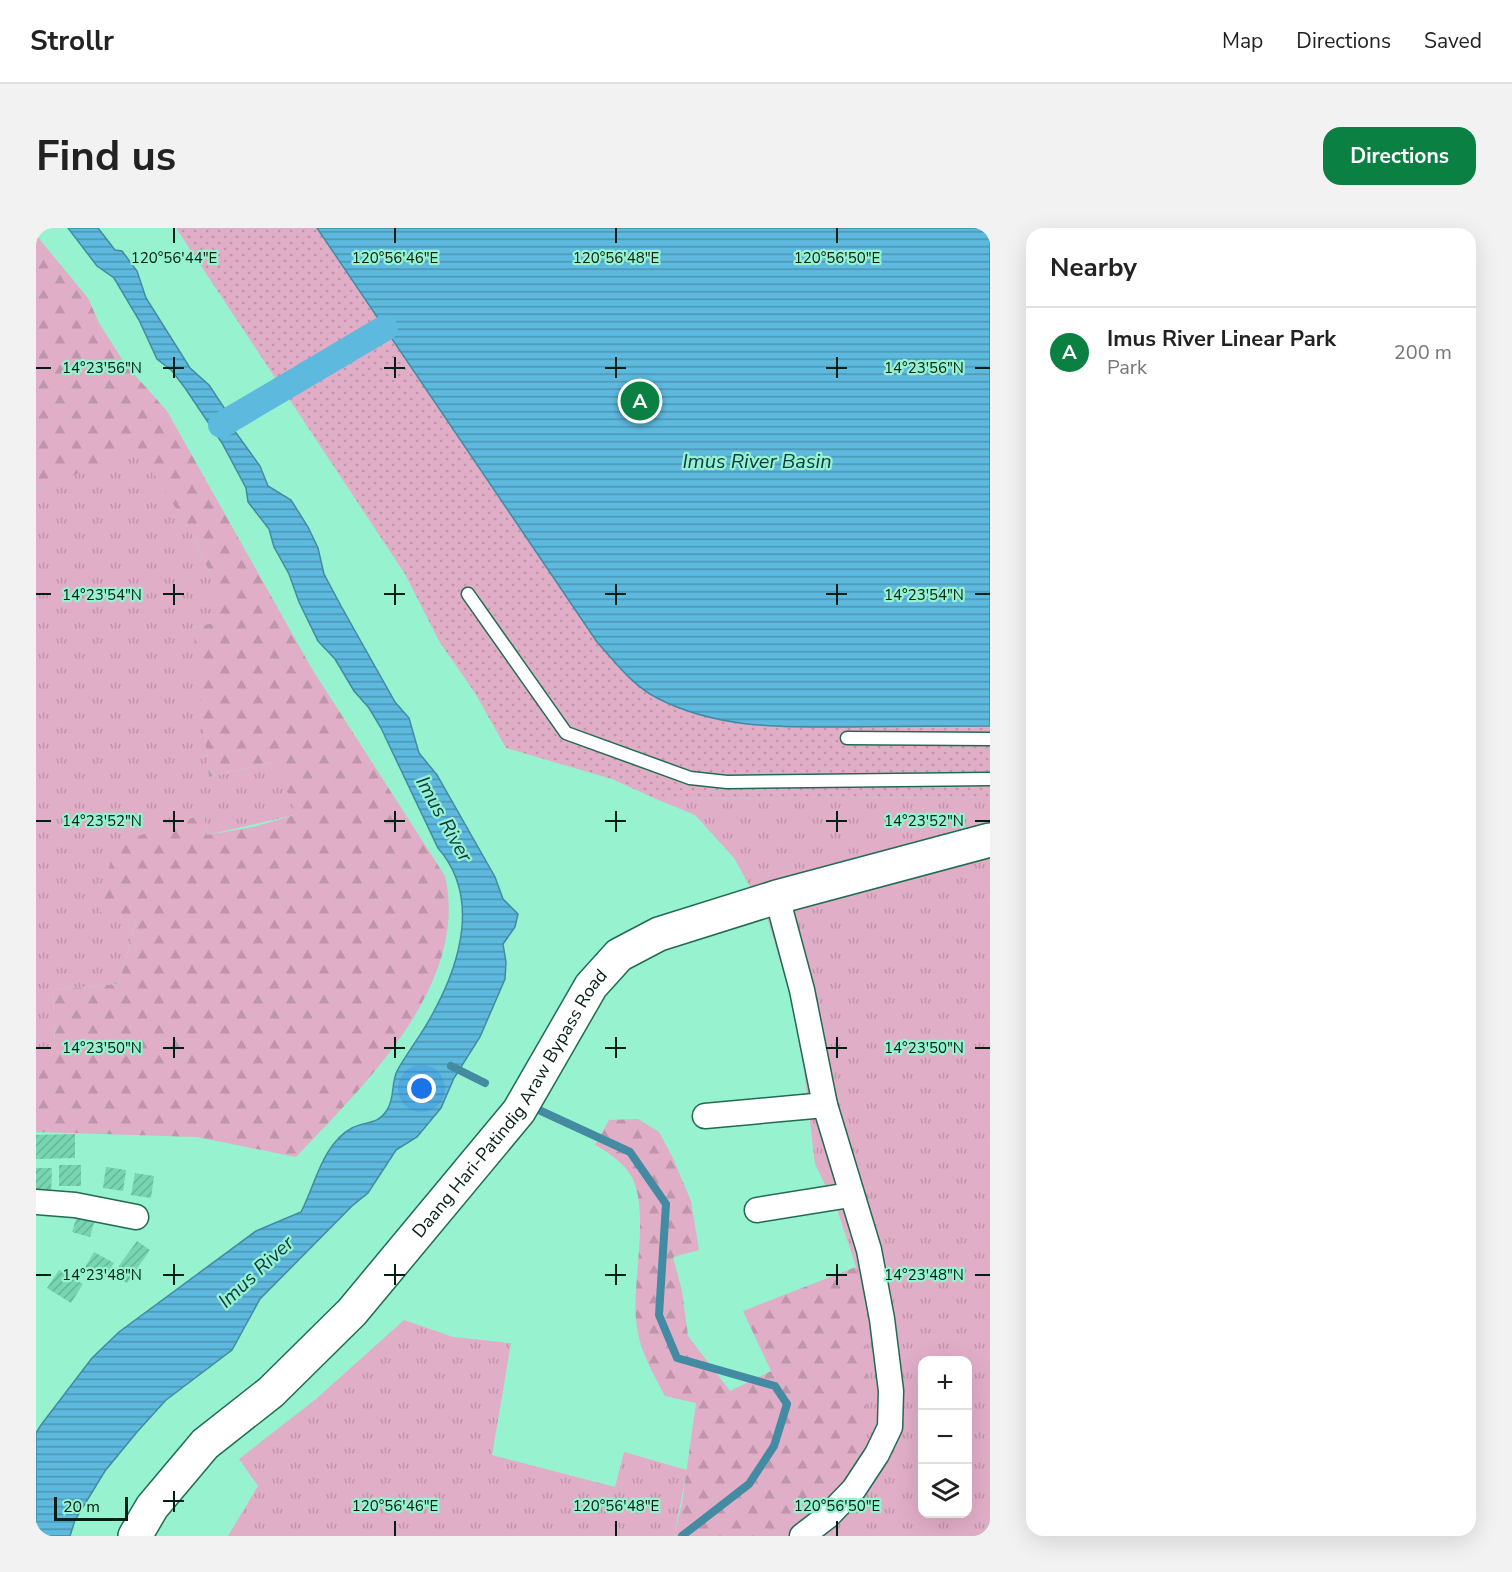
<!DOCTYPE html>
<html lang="en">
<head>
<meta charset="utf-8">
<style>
	:root { --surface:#fff; --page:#f2f2f2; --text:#222; --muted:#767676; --line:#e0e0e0; --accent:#0b8043 }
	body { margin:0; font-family:"Nunito Sans",sans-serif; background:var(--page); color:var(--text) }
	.controls { position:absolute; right:18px; bottom:18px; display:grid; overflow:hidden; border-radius:12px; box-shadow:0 6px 24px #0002 }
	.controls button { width:54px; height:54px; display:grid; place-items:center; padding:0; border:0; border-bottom:2px solid var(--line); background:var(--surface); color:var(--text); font:30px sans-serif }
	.scale { position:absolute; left:18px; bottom:15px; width:74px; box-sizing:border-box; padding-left:6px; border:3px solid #021f15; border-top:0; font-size:16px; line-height:21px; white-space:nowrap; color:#021f15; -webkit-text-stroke:4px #96f2cf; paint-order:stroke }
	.you { position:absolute; left:386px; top:861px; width:21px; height:21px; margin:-15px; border:4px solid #fff; border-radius:50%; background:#1a73e8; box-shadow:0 0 0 9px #1a73e833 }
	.badge { display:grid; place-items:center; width:39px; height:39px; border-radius:50%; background:var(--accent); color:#fff; font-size:20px; font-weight:700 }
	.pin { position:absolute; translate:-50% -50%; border:3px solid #fff; box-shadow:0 2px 6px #0006 }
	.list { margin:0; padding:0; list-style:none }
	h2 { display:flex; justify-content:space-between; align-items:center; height:78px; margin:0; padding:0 24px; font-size:26px }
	h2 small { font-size:20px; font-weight:400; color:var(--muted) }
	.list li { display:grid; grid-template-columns:39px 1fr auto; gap:18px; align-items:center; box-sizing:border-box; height:90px; padding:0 24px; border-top:2px solid var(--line) }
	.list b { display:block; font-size:22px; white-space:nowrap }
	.list p { margin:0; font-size:20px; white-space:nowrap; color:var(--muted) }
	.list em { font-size:20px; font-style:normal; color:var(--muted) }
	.icon { flex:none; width:33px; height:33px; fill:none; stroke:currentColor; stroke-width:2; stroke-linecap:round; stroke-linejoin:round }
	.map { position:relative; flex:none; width:954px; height:1308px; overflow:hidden; border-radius:18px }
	header { display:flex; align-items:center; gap:36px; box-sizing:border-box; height:84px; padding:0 30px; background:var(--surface); border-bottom:2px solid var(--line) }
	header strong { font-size:28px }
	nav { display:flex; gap:33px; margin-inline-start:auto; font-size:21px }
	.intro { display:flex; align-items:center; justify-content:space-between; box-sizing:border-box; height:144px; padding:0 36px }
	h1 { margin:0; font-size:42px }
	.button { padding:15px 27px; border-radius:18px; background:var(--accent); color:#fff; font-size:21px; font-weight:700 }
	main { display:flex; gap:36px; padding:0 36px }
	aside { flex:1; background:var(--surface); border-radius:18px; box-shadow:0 6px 24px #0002 }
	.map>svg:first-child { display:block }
	.grass { fill:url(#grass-tufts); fill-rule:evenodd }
	.forest { fill:url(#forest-firs) }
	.park { fill:url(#park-dots) }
	.water { fill:url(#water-rules); stroke:#428ba2; stroke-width:1.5 }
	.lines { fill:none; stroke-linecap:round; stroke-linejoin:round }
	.stream { stroke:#428ba2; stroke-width:8 }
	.canal { stroke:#5db9de; stroke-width:26 }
	.building { fill:url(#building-hatch) }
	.lane-casing { stroke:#216b53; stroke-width:15 }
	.street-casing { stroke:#216b53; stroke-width:27 }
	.secondary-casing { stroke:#216b53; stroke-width:36 }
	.lane { stroke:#fff; stroke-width:12 }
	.street { stroke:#fff; stroke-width:24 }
	.secondary { stroke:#fff; stroke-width:33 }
	.ticks { fill:none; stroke:#021f15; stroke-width:2 }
	.labels { text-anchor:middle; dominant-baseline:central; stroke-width:4.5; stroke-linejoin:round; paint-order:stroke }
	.street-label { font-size:18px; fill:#021f15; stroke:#96f2cf }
	.water-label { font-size:20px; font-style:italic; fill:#0b3646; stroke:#96f2cf }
	.ticks-label { font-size:15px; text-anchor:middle; fill:#021f15; stroke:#96f2cf; stroke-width:4.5; stroke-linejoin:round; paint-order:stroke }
</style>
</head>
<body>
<header>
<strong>Strollr</strong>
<nav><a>Map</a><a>Directions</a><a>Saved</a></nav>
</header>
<div class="intro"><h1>Find us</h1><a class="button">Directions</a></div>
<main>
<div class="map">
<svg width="954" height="1308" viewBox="0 0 954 1308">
	<defs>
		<pattern id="grass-tufts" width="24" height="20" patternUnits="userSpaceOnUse" patternTransform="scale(1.5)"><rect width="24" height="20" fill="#e1aec7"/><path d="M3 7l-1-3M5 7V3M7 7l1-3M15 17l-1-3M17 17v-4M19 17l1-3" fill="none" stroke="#bf95aa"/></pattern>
		<pattern id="forest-firs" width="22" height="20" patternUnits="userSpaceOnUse" patternTransform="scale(1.5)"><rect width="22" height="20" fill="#e1aec7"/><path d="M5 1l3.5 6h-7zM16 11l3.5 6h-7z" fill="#bf95aa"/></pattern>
		<pattern id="park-dots" width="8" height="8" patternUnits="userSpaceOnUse" patternTransform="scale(1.5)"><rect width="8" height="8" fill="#e1aec7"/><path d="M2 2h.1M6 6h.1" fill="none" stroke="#bf95aa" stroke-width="1.8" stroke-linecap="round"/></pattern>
		<pattern id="water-rules" width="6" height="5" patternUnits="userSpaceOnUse" patternTransform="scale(1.5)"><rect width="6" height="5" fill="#5db9de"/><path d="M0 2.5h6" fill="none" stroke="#4b96b3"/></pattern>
		<pattern id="building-hatch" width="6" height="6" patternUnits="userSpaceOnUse" patternTransform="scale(1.5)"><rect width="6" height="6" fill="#78d5b2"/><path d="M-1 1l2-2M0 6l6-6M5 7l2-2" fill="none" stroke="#66b698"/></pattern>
	</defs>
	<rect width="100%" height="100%" fill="#96f2cf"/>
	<g class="grass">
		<path d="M102 219 159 311 177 353 185 394 158 399 173 549 237 534 263 586 171 607 168 586 72 653 65 683 100 693 83 756 17 762 19 820H0V263Z"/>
		<path d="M954 569V1308H741L745 1305 820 1039 801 981 779 936 768 842 753 763 731 689 698 630 659 587 620 571ZM886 1132H932V1286H886Z"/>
		<path d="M368 1092 417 1109 475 1115 456 1227 579 1259 588 1224 651 1242 638 1308H192L222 1258 203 1231 280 1171Z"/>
	</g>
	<g class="forest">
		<path d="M0 7 52 70 63 95 89 136 131 183 276 441 409 648C434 757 328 857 260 929L161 909 0 904V820H19L17 762 83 756 100 693 64 684 78 616 168 586 171 607 217 599 262 586 237 534 173 549 157 399 184 394 177 353 159 311 102 220 0 263Z"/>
		<path d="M602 891 623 904 636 928 655 973 663 1022 637 1029 646 1063 652 1108 694 1163 735 1143 707 1083 820 1039 831 1128 830 1197 821 1233 790 1269 741 1308H638L646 1275 660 1175 629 1168C616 1143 602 1120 600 1091 596 1052 615 979 594 946 586 934 571 923 559 917L573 892Z"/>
	</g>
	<path class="park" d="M140 0H954V569L620 571 576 551 470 520 439 465 403 413 369 346Z"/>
	<g class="water">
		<path d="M32 0H62L79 22 86 23 101 43 110 70 154 140 173 157 189 181 198 202 224 238 232 258 255 272 272 299 282 320 288 346 305 378 359 474 373 490 383 525 401 547 459 649 467 671 482 686 479 699 467 716 470 734 469 751 444 809 418 850 405 880 381 909 360 922 332 965 316 978 224 1071 196 1122 130 1172 101 1204 69 1243 39 1292 34 1308H0V1205L5 1197 56 1130 83 1104 220 1003 265 984C279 958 286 916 316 900 329 893 342 897 351 882 359 870 355 855 361 843 372 823 387 805 397 785 425 734 444 668 402 620L345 500 333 480 318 463 299 431 282 413 263 374 253 346 238 319 233 301 212 274 210 260 186 215 149 160 136 143 121 131 103 92 78 50 61 38Z"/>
		<path d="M281 0H954V498C908 498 863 498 817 499 750 499 683 502 621 470 597 458 579 434 561 414Z"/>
	</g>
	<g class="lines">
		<g class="stream">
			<path d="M415 838 449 855"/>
			<path d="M505 883 594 924 630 976 623 1087 641 1130 739 1158 751 1176 738 1218 713 1256 646 1308"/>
		</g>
		<path class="canal" d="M185 197 349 100"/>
	</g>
	<g class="building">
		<path d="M39 906V930L0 931V907Z"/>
		<rect x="23" y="937" width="22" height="21"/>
		<path d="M70 939 90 942 87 963 67 960Z"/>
		<path d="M0 940H16L15 968 0 967Z"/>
		<path d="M99 945 118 948 115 970 95 967Z"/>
		<path d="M42 985 59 991 54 1009 36 1004Z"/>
		<path d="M101 1013 114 1022 91 1055 77 1046Z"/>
		<path d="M58 1024 78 1035 68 1052 48 1041Z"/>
		<path d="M23 1042 47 1056 35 1075 11 1060Z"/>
	</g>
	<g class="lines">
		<g class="lane-casing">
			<g id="lane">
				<path d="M432 366 530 505 654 550 691 554 954 551"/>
				<path d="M811 510 954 511"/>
			</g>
		</g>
		<g class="street-casing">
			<g id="street">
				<path d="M741 669 766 762 789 877 833 1022 846 1091 855 1163 854 1199 841 1226 818 1261 792 1288 766 1308"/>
				<path d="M669 888 789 877"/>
				<path d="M0 974 39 977 100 989"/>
				<path d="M721 982 814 967"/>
			</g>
		</g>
		<g class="secondary-casing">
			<g id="secondary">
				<path id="s1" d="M99 1308 116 1279 169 1216 235 1164 316 1084 483 883 555 758 583 727 623 706 741 669 954 612"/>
			</g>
		</g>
		<use href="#lane" class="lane"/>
		<use href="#street" class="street"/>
		<use href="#secondary" class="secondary"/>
	</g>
	<path class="ticks" d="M138 0V15M359 0V15M580 0V15M801 0V15M138 129V150M359 129V150M580 129V150M801 129V150M0 140H15M127 140H148M348 140H369M569 140H590M790 140H811M939 140H954M138 356V377M359 356V377M580 356V377M801 356V377M0 366H15M127 366H148M348 366H369M569 366H590M790 366H811M939 366H954M138 583V604M359 583V604M580 583V604M801 583V604M0 593H15M127 593H148M348 593H369M569 593H590M790 593H811M939 593H954M138 809V830M359 809V830M580 809V830M801 809V830M0 820H15M127 820H148M348 820H369M569 820H590M790 820H811M939 820H954M138 1036V1057M359 1036V1057M580 1036V1057M801 1036V1057M0 1047H15M127 1047H148M348 1047H369M569 1047H590M790 1047H811M939 1047H954M138 1263V1284M127 1273H148M359 1293V1308M580 1293V1308M801 1293V1308"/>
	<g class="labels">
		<g class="street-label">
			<text stroke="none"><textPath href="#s1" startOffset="576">Daang Hari-Patindig Araw Bypass Road</textPath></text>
		</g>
		<g class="water-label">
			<text x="721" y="233">Imus River Basin</text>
			<text transform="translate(408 591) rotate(61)">Imus River</text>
			<text transform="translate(220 1044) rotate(-43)">Imus River</text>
		</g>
	</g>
	<g class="ticks-label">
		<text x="138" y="35">120°56'44"E</text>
		<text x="359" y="35">120°56'46"E</text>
		<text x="580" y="35">120°56'48"E</text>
		<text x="801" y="35">120°56'50"E</text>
		<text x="66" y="145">14°23'56"N</text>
		<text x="888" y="145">14°23'56"N</text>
		<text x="66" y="372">14°23'54"N</text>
		<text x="888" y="372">14°23'54"N</text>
		<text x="66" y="598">14°23'52"N</text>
		<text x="888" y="598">14°23'52"N</text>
		<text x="66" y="825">14°23'50"N</text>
		<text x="888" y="825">14°23'50"N</text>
		<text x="66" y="1052">14°23'48"N</text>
		<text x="888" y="1052">14°23'48"N</text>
		<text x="359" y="1283">120°56'46"E</text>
		<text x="580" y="1283">120°56'48"E</text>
		<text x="801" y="1283">120°56'50"E</text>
	</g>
</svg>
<div class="controls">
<button>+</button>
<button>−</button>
<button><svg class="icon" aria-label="layers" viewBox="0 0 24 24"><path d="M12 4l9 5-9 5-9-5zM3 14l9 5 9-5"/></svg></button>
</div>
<div class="scale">20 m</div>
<div class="you"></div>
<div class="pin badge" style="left:604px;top:173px">A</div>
</div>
<aside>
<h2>Nearby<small></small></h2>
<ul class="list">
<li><span class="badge">A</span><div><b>Imus River Linear Park</b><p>Park</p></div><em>200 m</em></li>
</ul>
</aside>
</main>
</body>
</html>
